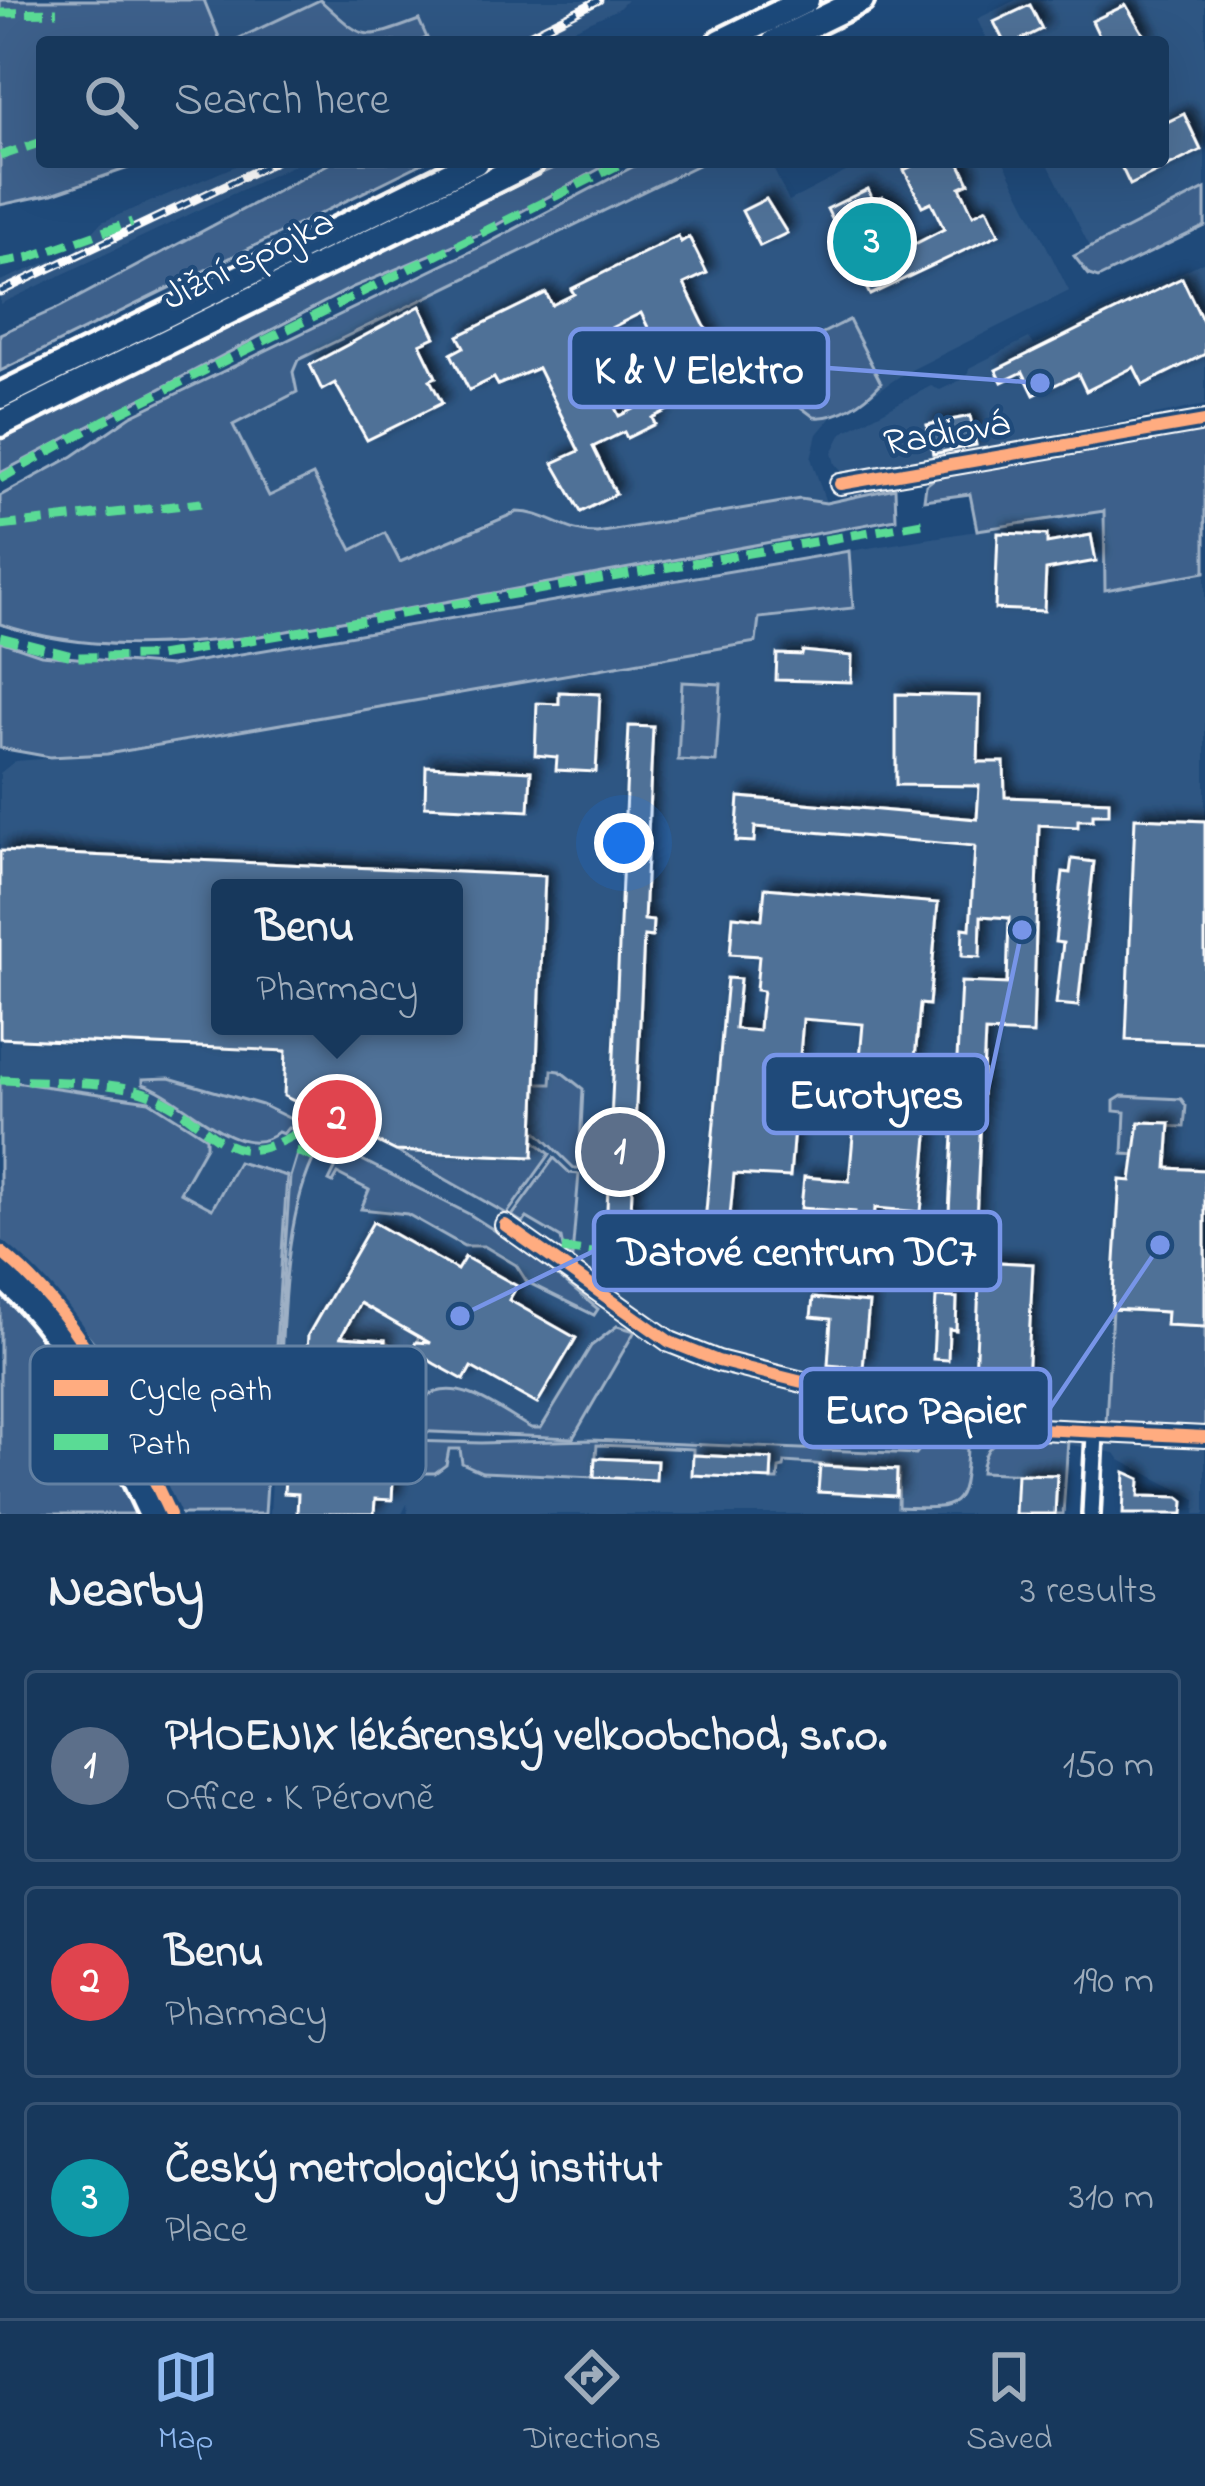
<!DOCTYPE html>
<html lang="en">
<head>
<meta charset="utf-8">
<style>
	:root { --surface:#17385c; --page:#203f62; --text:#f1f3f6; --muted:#9eacbb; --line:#365272; --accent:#90b9f0 }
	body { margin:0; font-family:"Indie Flower",sans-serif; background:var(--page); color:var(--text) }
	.you { position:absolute; left:624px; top:843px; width:42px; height:42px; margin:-30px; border:9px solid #fff; border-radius:50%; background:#1a73e8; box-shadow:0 0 0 18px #1a73e833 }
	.badge { display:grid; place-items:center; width:78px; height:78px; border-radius:50%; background:var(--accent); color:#fff; font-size:39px; font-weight:700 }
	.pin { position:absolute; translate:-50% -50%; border:6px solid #fff; box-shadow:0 3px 12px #0006 }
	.popup { position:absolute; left:211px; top:879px; width:252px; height:156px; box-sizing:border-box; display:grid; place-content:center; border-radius:12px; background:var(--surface); filter:drop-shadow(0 3px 9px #0005); font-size:39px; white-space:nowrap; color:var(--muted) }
	.popup b { font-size:45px; color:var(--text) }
	.popup::after { content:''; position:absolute; left:50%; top:100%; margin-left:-24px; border:24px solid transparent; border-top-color:var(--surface) }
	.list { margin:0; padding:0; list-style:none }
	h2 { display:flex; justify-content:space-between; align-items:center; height:156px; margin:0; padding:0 48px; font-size:51px }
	h2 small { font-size:39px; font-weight:400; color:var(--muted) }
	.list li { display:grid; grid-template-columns:78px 1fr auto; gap:36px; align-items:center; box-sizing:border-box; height:192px; margin:0 24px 24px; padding:0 24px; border:3px solid var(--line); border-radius:12px }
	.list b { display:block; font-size:45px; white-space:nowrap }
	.list p { margin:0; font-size:39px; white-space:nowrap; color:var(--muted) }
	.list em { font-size:39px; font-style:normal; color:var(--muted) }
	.icon { flex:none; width:66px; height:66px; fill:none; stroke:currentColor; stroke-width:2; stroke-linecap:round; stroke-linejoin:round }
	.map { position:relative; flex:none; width:1205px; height:1514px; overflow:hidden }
	.search { position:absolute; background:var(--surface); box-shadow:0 12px 48px #0002; left:36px; right:36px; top:36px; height:132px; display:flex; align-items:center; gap:30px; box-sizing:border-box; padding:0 42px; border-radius:12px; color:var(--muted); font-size:45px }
	.sheet { height:804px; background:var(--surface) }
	nav { display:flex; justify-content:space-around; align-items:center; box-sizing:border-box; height:168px; border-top:3px solid var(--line); background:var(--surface); font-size:33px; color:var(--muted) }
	nav a { display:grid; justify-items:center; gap:6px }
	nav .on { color:var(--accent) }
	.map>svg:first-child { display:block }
	.built { fill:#2e5683; fill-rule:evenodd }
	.green { fill:#3c618b; stroke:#9eb0c5; stroke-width:3 }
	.building { fill:#507197; stroke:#fff; stroke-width:3; fill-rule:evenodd; filter:url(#shadow) }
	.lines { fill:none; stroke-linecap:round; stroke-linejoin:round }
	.minor-casing { stroke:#fff; stroke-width:24 }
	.secondary-casing { stroke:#fff; stroke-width:30 }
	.trunk-casing { stroke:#fff; stroke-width:33 }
	.minor { stroke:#1f4a7a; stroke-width:15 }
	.secondary { stroke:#1f4a7a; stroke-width:21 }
	.trunk { stroke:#1f4a7a; stroke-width:24 }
	.rail-casing { stroke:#fff; stroke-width:9 }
	.rail { stroke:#1f4a7a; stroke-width:4.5; stroke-dasharray:14; stroke-linecap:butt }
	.quiet { stroke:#5adb95; stroke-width:9; stroke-dasharray:18 9; stroke-linecap:butt }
	.cycleway-casing { stroke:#1f4a7a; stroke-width:20 }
	.cycleway { stroke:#ffac80; stroke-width:12 }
	.labels { text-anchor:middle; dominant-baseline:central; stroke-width:9; stroke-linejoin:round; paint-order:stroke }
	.street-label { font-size:39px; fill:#fff; stroke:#1f4a7a }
	.key { fill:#1f4a7a; stroke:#6280a2; stroke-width:3 }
	.key-label { font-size:33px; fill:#fff }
	.leader { fill:none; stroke:#7795e8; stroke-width:4.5 }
	.callout-dot { fill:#7795e8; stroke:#1f4a7a; stroke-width:4.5 }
	.callout { fill:#1f4a7a; stroke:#7795e8; stroke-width:4.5 }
	.callout-label { font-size:42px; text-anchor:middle; font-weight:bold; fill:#fff }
</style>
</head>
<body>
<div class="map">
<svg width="1205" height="1514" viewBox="0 0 1205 1514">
	<defs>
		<filter id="shadow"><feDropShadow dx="7" dy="-7" stdDeviation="6" flood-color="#0009"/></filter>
	</defs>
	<rect width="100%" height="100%" fill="#1f4a7a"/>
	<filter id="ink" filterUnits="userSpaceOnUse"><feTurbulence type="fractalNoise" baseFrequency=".00833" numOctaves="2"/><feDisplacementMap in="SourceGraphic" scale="24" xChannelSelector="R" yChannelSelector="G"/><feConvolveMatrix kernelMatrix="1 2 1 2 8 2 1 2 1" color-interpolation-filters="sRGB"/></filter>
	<g filter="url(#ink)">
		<g class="built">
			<path d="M204 0H320L231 42H221Z"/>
			<path d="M320 0H627L618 9 545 42H429L418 20 376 36 353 32Z"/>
			<path d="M1016 0H1205V189L1090 247 1047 162H1163V42H988L977 19Z"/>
			<path d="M245 162H300L0 304V281L76 251 102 222Z"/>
			<path d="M704 162H770L789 201 865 162H1004L1069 291 903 374 869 397 833 415 817 434 811 458 826 503 799 499 597 533H573L555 524 496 518 399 562 352 550 269 497 233 425 297 392 293 372 298 360Z"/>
			<path d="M1205 261V405L865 473 842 472 835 464 832 453 842 433 931 386 940 390 967 377 969 368 1029 338 1034 345Z"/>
			<path d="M1105 511 1106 589 1205 572V1514H1195L1196 1499 1120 1460 1115 1453 1066 1444 1062 1514H408L407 1504 402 1514H270L290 1177 238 1162 213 1209 180 1192 205 1146 149 1101 0 1080V773L15 761 107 754 759 618 853 608 849 551ZM220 888H454V1026H220Z"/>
		</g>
		<g class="green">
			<path d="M0 0H204L221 42H42V162H146L52 194 0 205Z"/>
			<path d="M320 0C365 40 360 42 419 20L427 38 417 42H231Z"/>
			<path d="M332 162H425L0 371V334L60 307Z"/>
			<path d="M568 162H612L480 234 353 287 0 473V439L515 184Z"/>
			<path d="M642 162H704L298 360 293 372 297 392 233 425 269 496 313 475 352 550 385 533 400 562 517 512C547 512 564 533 597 533L800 499 826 503 895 488 896 519 260 636C172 646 85 653 0 624V496L73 456 131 416 488 243Z"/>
			<path d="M1205 189V226L1098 278 1089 275 1074 256Z"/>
			<path d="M849 320 881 383C865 401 840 419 814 417L798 405 775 357Z"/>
			<path d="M1205 428V572L1105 590 1104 511 977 530 970 494 924 500 926 485 936 477Z"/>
			<path d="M849 551 853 608 759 618 756 642 107 754 50 757 0 748V641L41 655 170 666Z"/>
			<path d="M682 682 721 684 716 762 678 760Z"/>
			<path d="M552 1070 560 1071 583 1089 579 1168H574L534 1129 536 1084H551Z"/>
			<path d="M169 1078 262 1105 301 1124 296 1130 288 1128 283 1134 278 1132C240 1166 183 1096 143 1084V1079Z"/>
			<path d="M0 1080 149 1101 206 1137V1146L180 1192 212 1209 238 1162 287 1176 265 1514H174L103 1354 57 1297 0 1244Z"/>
			<path d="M1122 1096 1181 1099 1186 1106 1184 1127 1140 1125 1139 1155 1123 1154 1125 1112 1114 1111V1101Z"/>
			<path d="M534 1141 550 1154 507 1214 396 1151 532 1157Z"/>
			<path d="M297 1154 313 1160C280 1231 283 1347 278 1429H273L290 1177Z"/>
			<path d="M554 1158 570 1173 579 1174 572 1257 564 1253 561 1238 527 1218 523 1223 512 1216Z"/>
			<path d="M350 1159H360L469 1214 531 1254 598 1309 594 1315 527 1282 516 1265 484 1246H464L407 1214 361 1209 369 1190 338 1174 333 1183 329 1181 337 1165Z"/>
			<path d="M0 1254C86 1331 119 1413 167 1514H159C111 1413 84 1342 0 1263Z"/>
			<path d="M0 1289C66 1352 101 1433 139 1514H0Z"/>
			<path d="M360 1303 419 1337 412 1350 394 1349 385 1340 341 1337Z"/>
			<path d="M1112 1309 1167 1312V1325L1205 1327V1428L1106 1423Z"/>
			<path d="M617 1326 635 1331 573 1438 409 1431C407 1416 411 1407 424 1398 458 1374 500 1411 531 1428H541L591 1346Z"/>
			<path d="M939 1423 955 1428 967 1439H960L959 1447 967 1448C964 1511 959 1509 898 1507L899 1470 785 1462 784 1467 779 1468 778 1480H771L772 1459 693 1455V1449L597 1445 594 1477 482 1472 462 1463 460 1449H449L446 1465 435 1473H420V1467H409V1441L481 1443 592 1440 916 1454Z"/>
			<path d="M1019 1435 1068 1440 1063 1514H1055L1057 1475 981 1472C984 1448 994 1436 1019 1435Z"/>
		</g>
		<g class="building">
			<path d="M1030 5 1042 29 1016 42H1004L994 22Z"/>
			<path d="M1126 5 1148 42H1102L1092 21Z"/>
			<path d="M1184 114 1201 150 1130 185 1119 162H1163V124Z"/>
			<path d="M921 162H959L969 183 960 187 973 215 987 208 999 234 870 295 827 209 868 189 873 200 883 197 901 211 903 250 944 229 931 202 922 206 904 170Z"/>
			<path d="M766 199 787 233 760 246 742 211Z"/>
			<path d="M678 236 681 242 689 237 707 273 684 284 723 364 757 348 764 362 652 418 655 424 627 438 624 432 593 447 616 494 581 512 553 463 579 451 538 368 498 385 494 378 469 390 451 354 464 347 458 336 546 293 552 305 574 294 571 289ZM641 313 677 387 619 416 583 342Z"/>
			<path d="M1182 278 1205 326V354L1143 385 1134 367 1086 391 1078 374 1034 395 1023 372 1002 382 996 370Z"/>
			<path d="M420 306 435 337 420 344 436 377 430 380 442 403 367 440 335 383 322 390 310 365Z"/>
			<path d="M970 416 976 445 933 454 927 425Z"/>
			<path d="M998 533 1047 535V543L1091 535 1096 561 1046 570 1044 611 995 609Z"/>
			<path d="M803 651 852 656 851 682 776 680 777 654 802 655Z"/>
			<path d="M559 692 600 694 596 772 556 770 557 757 535 755 537 703 559 704Z"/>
			<path d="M896 694 980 696 978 762H1004L1005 797 1109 801V814H1093V820H1078V827L1039 825 1033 1034 985 1032 975 1241 960 1240 959 1252 947 1251 961 982 1007 984 1009 918 981 916 980 957 962 956 963 928 970 929 975 846 755 827 754 842 736 841 739 797 977 819 979 786 896 785Z"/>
			<path d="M629 726 653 727 644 920 653 921 652 937 644 936 630 1232 606 1231Z"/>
			<path d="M426 766 531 771 529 811 425 806Z"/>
			<path d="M1135 818 1205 821V1043L1126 1040Z"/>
			<path d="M0 851 545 876 533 1157 396 1151 284 1096 286 1051 0 1038ZM220 888H454V1026H220Z"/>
			<path d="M1072 859 1094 862 1078 1006 1056 1004 1063 943 1055 942 1063 872 1070 873Z"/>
			<path d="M765 888 938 903 929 1005 920 1004 911 1102 931 1103 921 1212 875 1208 872 1252 852 1251 855 1212 801 1208 804 1177 849 1181 863 1024 803 1019 790 1177 734 1174 726 1258 702 1256 727 978 740 979 735 1029 759 1031 760 1015 763 991 756 990 759 956 730 954 733 916 762 919Z"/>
			<path d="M1139 1122 1170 1123 1167 1168 1205 1170V1327L1166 1325 1167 1312 1112 1309 1120 1180 1131 1181Z"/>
			<path d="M373 1222 457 1270 465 1257 517 1286 509 1300 576 1338 537 1404 471 1367 464 1380 435 1364 412 1350 416 1342 430 1343 360 1303 341 1337 385 1340 379 1440 395 1441 392 1500 375 1499 374 1514H297L298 1494 284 1493 288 1432 302 1433 308 1335Z"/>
			<path d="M620 1250 685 1254 684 1268 619 1267Z"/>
			<path d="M980 1261 1033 1264 1027 1381 975 1378Z"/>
			<path d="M936 1297 957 1298 956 1330 949 1329 948 1360 933 1359Z"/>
			<path d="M813 1298 869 1303 863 1368 828 1365 831 1319 811 1317Z"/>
			<path d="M693 1455 772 1459 771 1479 692 1475Z"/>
			<path d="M595 1458 657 1461 656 1480 594 1477Z"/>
			<path d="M820 1466 897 1470 896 1496 818 1492Z"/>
			<path d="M1125 1472 1140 1479 1139 1496 1179 1497 1184 1501 1183 1514H1123Z"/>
			<path d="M1017 1474 1057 1475 1055 1514H1015Z"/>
		</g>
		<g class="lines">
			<g class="minor-casing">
				<g id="minor">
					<path d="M840 484 1205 421"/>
					<path d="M505 1225 670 1342 718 1361 979 1426 1205 1437"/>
					<path d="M1091 1514 1095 1434"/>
				</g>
			</g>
			<g class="secondary-casing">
				<path id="secondary" d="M0 1276C74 1339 109 1429 150 1514"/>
			</g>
			<g class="trunk-casing">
				<g id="trunk">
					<path d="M721 42 806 0"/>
					<path d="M775 42 861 0"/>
					<path d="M0 396 475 162"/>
					<path d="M0 424 531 162"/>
				</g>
			</g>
			<use href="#minor" class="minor"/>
			<use href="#secondary" class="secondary"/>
			<use href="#trunk" class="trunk"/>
			<g class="rail-casing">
				<g id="rail">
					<path d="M515 42 599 0"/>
					<path d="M0 292 274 162"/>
				</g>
			</g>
			<use href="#rail" class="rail"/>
			<g class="quiet">
				<path d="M0 13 57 12"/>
				<path d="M0 156 42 142"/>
				<path d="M0 263 27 258 132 222"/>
				<path d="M0 479 105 420 624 162"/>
				<path d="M0 526 201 503"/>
				<path d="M0 637 76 657 159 656 922 523"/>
				<path d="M0 1080C40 1082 103 1080 139 1091 219 1114 217 1188 311 1124"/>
				<path d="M296 1151 316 1158"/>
				<path d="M562 1249 594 1253"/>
			</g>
			<g class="cycleway-casing">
				<g id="cycleway">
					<path d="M840 484 1205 421"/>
					<path d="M505 1225 670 1342 718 1361 979 1426 1205 1437"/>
					<path d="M0 1251C88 1322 123 1415 170 1514"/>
				</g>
			</g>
			<use href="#cycleway" class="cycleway"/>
		</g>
	</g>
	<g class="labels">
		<g class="street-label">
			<text transform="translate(249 261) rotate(-26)">Jižní spojka</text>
			<text transform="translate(947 435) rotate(-10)">Radiová</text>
		</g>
	</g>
	<rect x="30" y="1346" width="396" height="138" rx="18" class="key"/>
	<rect x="54" y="1380" width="54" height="16" fill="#ffac80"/>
	<rect x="54" y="1434" width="54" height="16" fill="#5adb95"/>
	<g class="key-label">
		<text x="129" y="1400">Cycle path</text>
		<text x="129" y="1454">Path</text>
	</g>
	<path class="leader" d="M1040 383L828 368M1022 930L987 1094M460 1316L594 1251M1160 1245L1050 1408"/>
	<g class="callout-dot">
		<circle cx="1040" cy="383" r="12"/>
		<circle cx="1022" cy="930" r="12"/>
		<circle cx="460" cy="1316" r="12"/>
		<circle cx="1160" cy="1245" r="12"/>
	</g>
	<g class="callout">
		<rect x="570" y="329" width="258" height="78" rx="12"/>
		<rect x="764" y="1055" width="223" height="78" rx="12"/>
		<rect x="594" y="1212" width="406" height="78" rx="12"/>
		<rect x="801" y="1369" width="249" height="78" rx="12"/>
	</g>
	<g class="callout-label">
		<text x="699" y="383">K &amp; V Elektro</text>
		<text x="876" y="1108">Eurotyres</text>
		<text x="797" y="1265">Datové centrum DC7</text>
		<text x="925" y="1423">Euro Papier</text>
	</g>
</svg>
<div class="you"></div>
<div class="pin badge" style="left:620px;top:1152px;background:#5c6f8a">1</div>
<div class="pin badge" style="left:337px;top:1119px;background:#e0444e">2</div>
<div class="popup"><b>Benu</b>Pharmacy</div>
<div class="pin badge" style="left:872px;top:242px;background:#0f9aa8">3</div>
<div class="search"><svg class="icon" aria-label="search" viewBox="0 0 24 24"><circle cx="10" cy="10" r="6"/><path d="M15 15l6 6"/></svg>Search here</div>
</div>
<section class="sheet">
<h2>Nearby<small>3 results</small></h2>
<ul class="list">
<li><span class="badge" style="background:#5c6f8a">1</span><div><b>PHOENIX lékárenský velkoobchod, s.r.o.</b><p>Office · K Pérovně</p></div><em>150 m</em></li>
<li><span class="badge" style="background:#e0444e">2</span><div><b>Benu</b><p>Pharmacy</p></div><em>190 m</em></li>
<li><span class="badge" style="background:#0f9aa8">3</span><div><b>Český metrologický institut</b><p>Place</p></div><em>310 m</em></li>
</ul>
</section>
<nav>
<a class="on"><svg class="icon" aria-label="map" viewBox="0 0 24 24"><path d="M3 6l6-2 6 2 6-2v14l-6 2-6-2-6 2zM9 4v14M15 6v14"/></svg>Map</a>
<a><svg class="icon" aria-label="directions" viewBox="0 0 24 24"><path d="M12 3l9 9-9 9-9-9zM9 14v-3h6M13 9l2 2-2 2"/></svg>Directions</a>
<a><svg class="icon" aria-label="saved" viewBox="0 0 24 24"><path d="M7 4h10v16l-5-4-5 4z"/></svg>Saved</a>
</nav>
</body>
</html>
